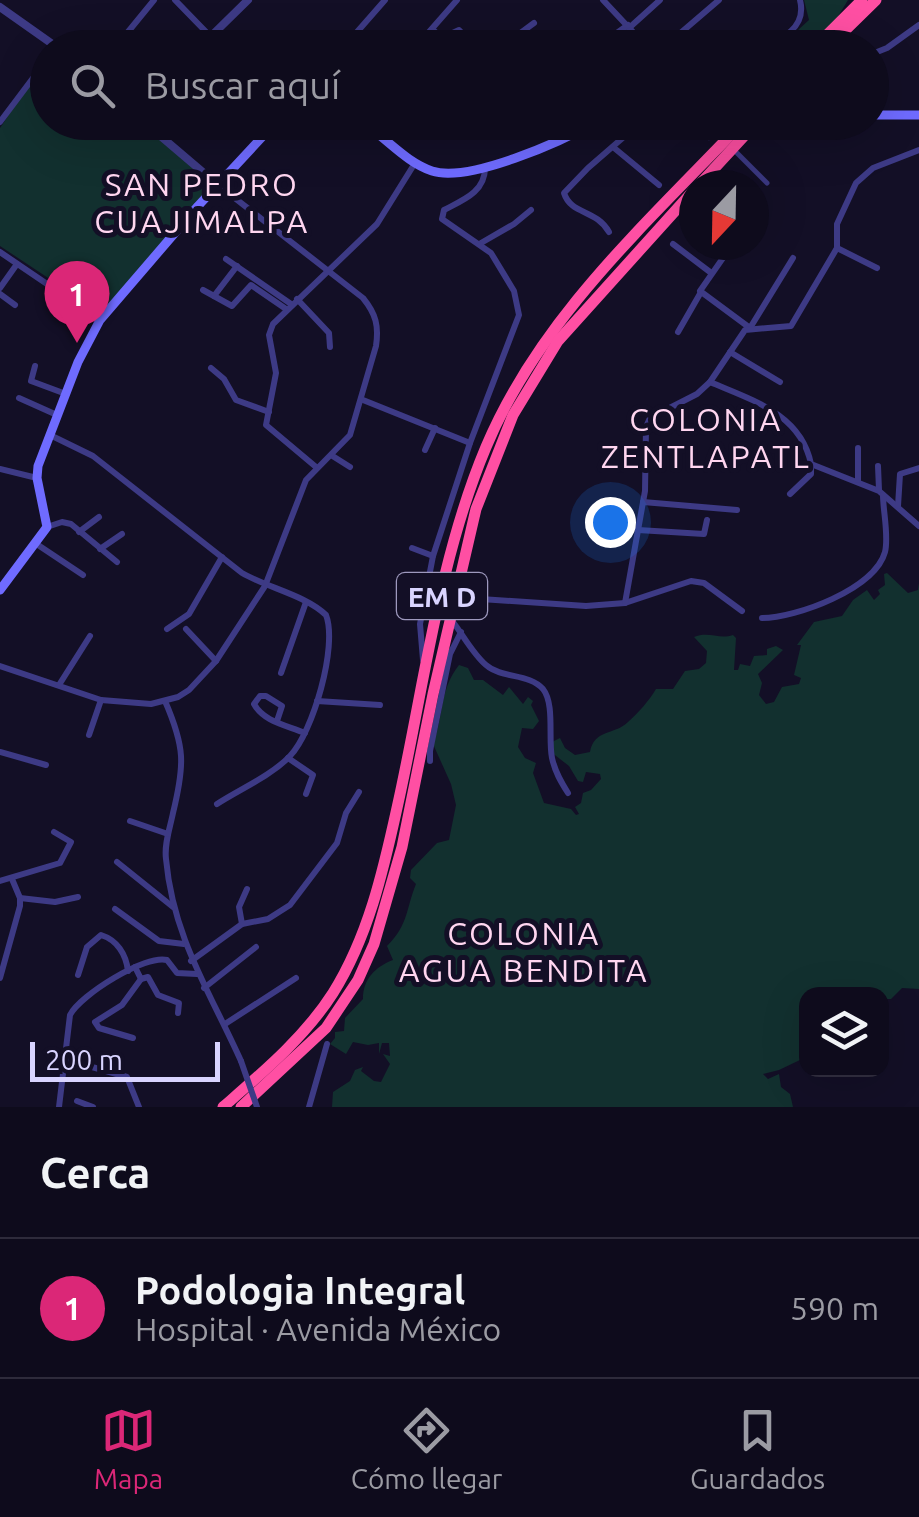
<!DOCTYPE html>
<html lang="es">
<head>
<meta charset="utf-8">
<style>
	:root { --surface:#0e0b1c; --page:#171425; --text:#f1f3f6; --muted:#9b9ba3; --line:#2e2b3b; --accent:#db2777 }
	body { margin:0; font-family:Ubuntu,sans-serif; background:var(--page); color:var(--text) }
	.controls { position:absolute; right:30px; bottom:30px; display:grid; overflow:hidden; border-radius:20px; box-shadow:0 10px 40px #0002 }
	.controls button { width:90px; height:90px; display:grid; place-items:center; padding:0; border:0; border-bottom:2px solid var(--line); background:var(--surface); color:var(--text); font:50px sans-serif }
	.compass { position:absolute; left:679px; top:170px; width:90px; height:90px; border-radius:50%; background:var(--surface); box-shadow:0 10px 40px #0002; rotate:202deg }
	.scale { position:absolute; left:30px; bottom:25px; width:190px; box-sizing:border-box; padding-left:10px; border:5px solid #d9d4ff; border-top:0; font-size:28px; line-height:35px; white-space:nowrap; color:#d9d4ff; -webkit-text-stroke:8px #130f26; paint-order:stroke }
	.you { position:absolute; left:610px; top:522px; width:35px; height:35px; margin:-25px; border:8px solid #fff; border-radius:50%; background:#1a73e8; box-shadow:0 0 0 15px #1a73e833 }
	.badge { display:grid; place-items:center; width:65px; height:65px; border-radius:50%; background:var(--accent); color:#fff; font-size:32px; font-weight:700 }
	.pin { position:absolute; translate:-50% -82px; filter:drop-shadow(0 2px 5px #0008) }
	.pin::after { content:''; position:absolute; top:52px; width:35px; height:30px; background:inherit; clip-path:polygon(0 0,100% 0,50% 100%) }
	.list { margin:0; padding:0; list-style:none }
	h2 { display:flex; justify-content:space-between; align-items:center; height:130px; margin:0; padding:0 40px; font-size:42px }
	h2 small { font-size:32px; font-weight:400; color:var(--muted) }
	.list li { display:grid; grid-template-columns:65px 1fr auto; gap:30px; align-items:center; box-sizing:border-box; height:140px; padding:0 40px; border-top:2px solid var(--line) }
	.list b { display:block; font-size:38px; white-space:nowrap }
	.list p { margin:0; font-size:32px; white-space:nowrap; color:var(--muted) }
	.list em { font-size:32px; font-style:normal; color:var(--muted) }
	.icon { flex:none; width:55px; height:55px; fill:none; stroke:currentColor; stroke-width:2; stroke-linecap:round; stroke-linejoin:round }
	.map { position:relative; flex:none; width:919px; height:1107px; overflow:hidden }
	.search { position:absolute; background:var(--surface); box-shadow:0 10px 40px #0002; left:30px; right:30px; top:30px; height:110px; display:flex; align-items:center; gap:25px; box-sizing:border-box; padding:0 35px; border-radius:55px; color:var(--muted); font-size:38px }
	.sheet { height:270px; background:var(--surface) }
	nav { display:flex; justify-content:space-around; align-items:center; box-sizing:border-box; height:140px; border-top:2px solid var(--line); background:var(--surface); font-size:28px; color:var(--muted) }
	nav a { display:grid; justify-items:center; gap:5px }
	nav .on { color:var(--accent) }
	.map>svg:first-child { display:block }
	.green { fill:#12302f }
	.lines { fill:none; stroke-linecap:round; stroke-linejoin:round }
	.pedestrian { stroke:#3d3a85; stroke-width:5 }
	.minor { stroke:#3d3a85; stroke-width:6 }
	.tertiary { stroke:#3d3a85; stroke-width:8 }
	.secondary { stroke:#6f6bff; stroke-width:9 }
	.motorway { stroke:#ff4fa3; stroke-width:11 }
	.minor-bridge { stroke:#3d3a85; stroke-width:6 }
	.labels { text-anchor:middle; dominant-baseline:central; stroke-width:10; stroke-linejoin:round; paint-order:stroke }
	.shield { fill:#130f26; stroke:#9e99be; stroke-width:2.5 }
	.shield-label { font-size:28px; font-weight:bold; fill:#d9d4ff }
	.neighbourhood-label { font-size:32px; letter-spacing:2.5px; fill:#ffd6f0; stroke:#130f26 }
</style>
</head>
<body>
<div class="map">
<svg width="919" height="1107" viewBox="0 0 919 1107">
	<rect width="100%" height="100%" fill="#130f26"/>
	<g class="green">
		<path d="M804 0H848L834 23 809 47H791L787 40 809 20Z"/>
		<path d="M47 58 48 122 143 123 218 185 101 313 0 246V128Z"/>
		<path d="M887 573 908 593 918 590 919 583V989L902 988 891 999H882V994H806V1050L802 1052V1059L779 1070 763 1074 768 1079 779 1074 781 1087 790 1094 793 1107H332L333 1092 350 1081 355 1070 363 1067 361 1071 374 1081 381 1082 390 1064 383 1054 390 1056 389 1043H382L379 1054V1043L368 1045 353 1042 346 1054 330 1044 335 1038V1032L344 1031 345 1018 363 999C363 979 375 967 393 960L387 946C409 924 406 908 416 884L410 878 411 870 437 843 449 840 456 805 451 784 433 744C444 717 439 690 459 665L468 668 474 680H483L503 695 509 687 523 704 528 697 533 701 531 705 539 721 533 729 522 728 518 747 525 758 536 763 533 773 544 803 571 809 576 815 579 814 575 807 581 803 583 793 591 790 601 779 600 774 586 772 583 782 578 781 569 766 551 752 552 742 560 738 565 748 575 755 590 752C594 729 615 735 628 722 638 713 649 701 656 689H673L685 671 699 669 706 663 707 651 694 637C709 631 719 640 733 635L736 638 734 670H738L740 664 750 666 754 656 767 655V649L776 646 783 650 758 674 762 683 759 695 766 704 774 702 782 687 799 684 801 678 794 675 801 645H797L814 622 842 616 853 600 867 590 874 600 880 594 878 590 885 585 884 574Z"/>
	</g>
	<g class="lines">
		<path class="pedestrian" d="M736 152 767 183"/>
		<g class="minor">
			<path d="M175 0 211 37"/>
			<path d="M603 0 648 48"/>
			<path d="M629 28 660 0"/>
			<path d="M432 29 442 38 459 30 476 48"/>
			<path d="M123 38 154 0"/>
			<path d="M424 39 433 48"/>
			<path d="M343 48 385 0"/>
			<path d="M415 48 457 0"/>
			<path d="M500 48 534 23"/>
			<path d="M596 48 628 25"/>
			<path d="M663 48 719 0"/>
			<path d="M760 48C782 39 807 28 800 0"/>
			<path d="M872 54 887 48 919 25"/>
			<path d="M0 122 48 58"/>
			<path d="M509 122 516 130"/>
			<path d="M696 122 709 137"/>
			<path d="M829 132 839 122"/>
			<path d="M613 147 659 185"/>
			<path d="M609 232C596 209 571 215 564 193L588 168 641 122"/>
			<path d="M481 243 514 224 531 210"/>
			<path d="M673 244 710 272"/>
			<path d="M732 245 700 291 750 328 793 258"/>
			<path d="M837 248 877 268"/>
			<path d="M0 252 100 320"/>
			<path d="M226 259 291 304"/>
			<path d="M0 288 17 264"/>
			<path d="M203 290 232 306 251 285 286 309"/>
			<path d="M0 294 15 305"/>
			<path d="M214 296 237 266"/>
			<path d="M297 299 329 333 330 347"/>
			<path d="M678 332 701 292"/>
			<path d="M730 352 780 382"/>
			<path d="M35 366 31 381 66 394"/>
			<path d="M211 368 224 379 236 400 269 412"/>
			<path d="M710 382C752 400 801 414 811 464L879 491 919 526"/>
			<path d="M19 398 57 415"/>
			<path d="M363 400 470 443"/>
			<path d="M50 435 93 456 242 573C268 588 305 595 326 615 338 646 313 732 290 756 271 776 240 789 217 804"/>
			<path d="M425 450 435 428"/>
			<path d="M331 455 350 467"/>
			<path d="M878 466 879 490"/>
			<path d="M316 467 266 425 276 373 269 335 273 324 377 224 415 163"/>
			<path d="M0 469 37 478"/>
			<path d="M858 480V448"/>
			<path d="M790 494 811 474V464"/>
			<path d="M643 502 737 510"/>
			<path d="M898 506 900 474 919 468"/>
			<path d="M47 527 62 522 71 524 117 562"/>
			<path d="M638 530 704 534 707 520"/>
			<path d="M79 532 99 517"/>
			<path d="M35 543 83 575"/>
			<path d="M412 548 433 556"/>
			<path d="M100 549 122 534"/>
			<path d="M466 598 586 606 625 603 691 581 704 583 742 611"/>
			<path d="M625 603 645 491 646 427 650 418 697 394 710 382 745 330 791 326 837 248V224L856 183 873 168 919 150"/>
			<path d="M762 618C796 618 875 589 885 552 889 536 883 511 883 495"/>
			<path d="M453 622C463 635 473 654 486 665 502 679 529 673 543 689 555 704 548 739 552 758 555 772 561 782 568 793"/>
			<path d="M167 629 189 614 222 557"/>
			<path d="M186 629 216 661"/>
			<path d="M423 660 420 624 433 556 470 443 519 315 514 291 491 253 442 219 444 210C463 200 485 192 485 168"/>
			<path d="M0 666 101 700 151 704 178 697 189 690 216 661 265 586 306 480 350 435 376 346C379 326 376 314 363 298L218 185"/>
			<path d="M281 673 306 602"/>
			<path d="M59 685 90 636"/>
			<path d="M165 701C185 747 185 764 173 813 170 828 164 844 166 859 173 937 210 992 241 1061"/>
			<path d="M317 701 380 705"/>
			<path d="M277 721 282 706 266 696H260L254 704C264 722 286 725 305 733"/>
			<path d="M89 735 101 700"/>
			<path d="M0 752 46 765"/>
			<path d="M288 758 313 775 306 794"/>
			<path d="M430 761V751L450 654 461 632"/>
			<path d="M130 821 168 834"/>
			<path d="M117 862 173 907"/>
			<path d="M0 881 60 863 71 842 54 832"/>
			<path d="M20 898 55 902 78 897"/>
			<path d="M115 909 159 941 184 944"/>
			<path d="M242 924 239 907 247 889"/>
			<path d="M191 961 242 924 268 919 290 905 337 843 346 813 359 792"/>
			<path d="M135 967 141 979 148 977 158 995 179 1003 178 1013"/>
			<path d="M78 975 87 947 101 935C117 940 126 954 128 971"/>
			<path d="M0 978 20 906V898L12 879"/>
			<path d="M204 988 256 947"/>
			<path d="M225 1024 296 978"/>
			<path d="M133 1038 99 1028 95 1022 122 1005 141 979"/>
			<path d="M64 1059 127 1077 139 1107"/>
			<path d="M77 1101 93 1107"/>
			<path d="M59 1107 70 1015C80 995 146 954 167 960L177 973 197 974"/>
			<path d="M309 1107 327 1044"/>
		</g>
		<g class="tertiary">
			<path d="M0 7 58 48"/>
			<path d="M211 37 223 48"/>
			<path d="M199 48 248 0"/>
			<path d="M144 122 218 185"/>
		</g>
		<g class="secondary">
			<path d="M730 48 766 40 786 48"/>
			<path d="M872 115H919"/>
			<path d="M361 122C386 137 405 162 432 171 468 183 561 142 595 122"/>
			<path d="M0 590 47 527 37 478 38 466 78 362 100 320 198 206 276 122"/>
		</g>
		<g class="motorway">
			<path d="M814 48 862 0"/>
			<path d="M827 48 876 0"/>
			<path d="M699 185 757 122"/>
			<path d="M223 1107C262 1073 305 1037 333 993 368 937 383 872 397 808 424 688 438 561 486 447 540 318 648 222 743 122"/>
			<path d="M241 1107 326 1028 358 980 374 944 402 847 433 694 476 509 513 415 558 341 694 190"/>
		</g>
		<path class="minor-bridge" d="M241 1061 257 1107"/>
	</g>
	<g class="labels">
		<rect class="shield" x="397" y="573" width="90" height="46" rx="8"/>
		<g class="shield-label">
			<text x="442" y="596">EM D</text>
		</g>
		<g class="neighbourhood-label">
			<text x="202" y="184">SAN PEDRO<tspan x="202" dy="37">CUAJIMALPA</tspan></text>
			<text x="706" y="419">COLONIA<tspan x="706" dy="37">ZENTLAPATL</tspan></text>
			<text x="524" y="933">COLONIA<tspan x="524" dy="37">AGUA BENDITA</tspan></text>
		</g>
	</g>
</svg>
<div class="controls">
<button><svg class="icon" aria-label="layers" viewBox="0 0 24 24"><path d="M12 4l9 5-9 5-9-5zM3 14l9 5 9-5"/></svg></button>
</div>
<svg class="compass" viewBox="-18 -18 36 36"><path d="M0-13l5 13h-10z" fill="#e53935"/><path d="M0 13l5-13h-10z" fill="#9b9ba3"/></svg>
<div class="scale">200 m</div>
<div class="you"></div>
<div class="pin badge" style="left:77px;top:343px">1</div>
<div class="search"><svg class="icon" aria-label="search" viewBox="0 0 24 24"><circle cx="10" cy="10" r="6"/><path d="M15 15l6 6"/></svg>Buscar aquí</div>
</div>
<section class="sheet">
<h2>Cerca<small></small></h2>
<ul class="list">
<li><span class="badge">1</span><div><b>Podologia Integral</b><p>Hospital · Avenida México</p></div><em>590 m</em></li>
</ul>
</section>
<nav>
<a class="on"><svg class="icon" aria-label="map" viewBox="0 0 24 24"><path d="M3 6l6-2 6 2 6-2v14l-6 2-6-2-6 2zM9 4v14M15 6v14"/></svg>Mapa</a>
<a><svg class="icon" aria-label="directions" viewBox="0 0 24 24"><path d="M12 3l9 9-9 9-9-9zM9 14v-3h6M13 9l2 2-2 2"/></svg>Cómo llegar</a>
<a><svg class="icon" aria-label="saved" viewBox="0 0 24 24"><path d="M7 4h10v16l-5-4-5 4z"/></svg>Guardados</a>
</nav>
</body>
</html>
